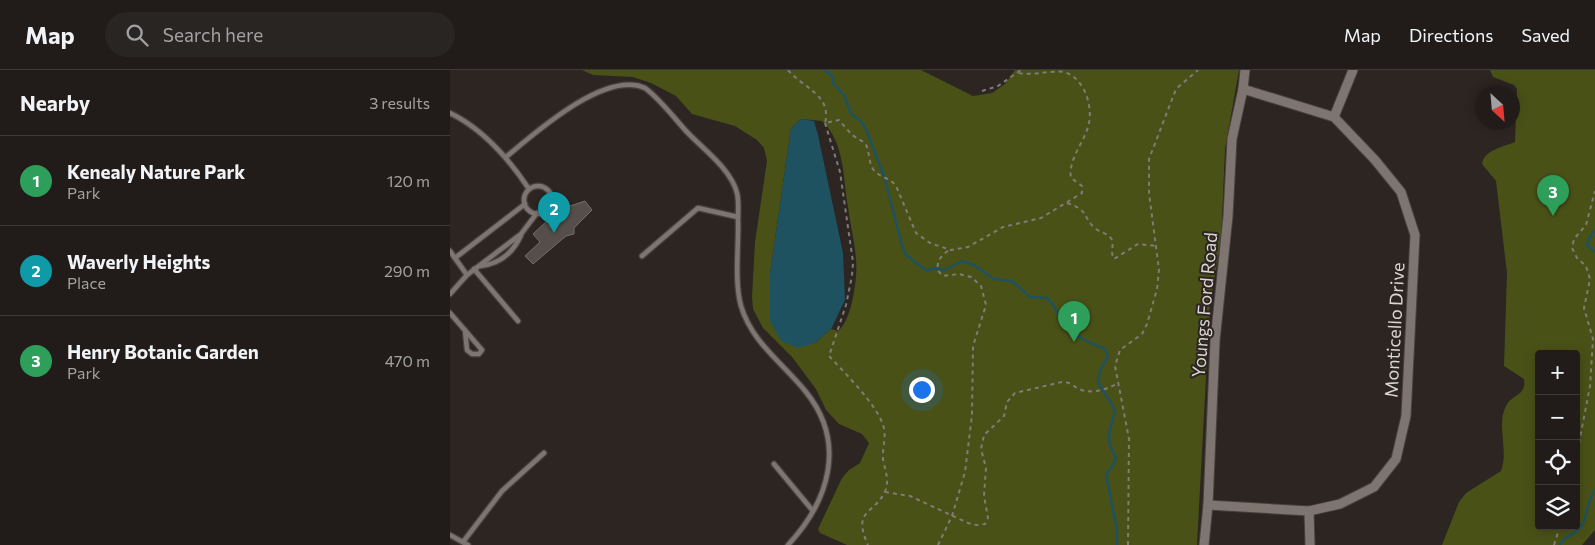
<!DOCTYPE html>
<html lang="en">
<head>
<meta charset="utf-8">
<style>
	:root { --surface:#211c1a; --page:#292523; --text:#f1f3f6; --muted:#a2a1a2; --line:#3e3a39; --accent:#ea580c }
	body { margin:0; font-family:Commissioner,sans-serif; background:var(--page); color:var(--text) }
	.controls { position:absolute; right:15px; bottom:15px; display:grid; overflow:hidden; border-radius:5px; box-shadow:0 2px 12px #0003 }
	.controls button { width:45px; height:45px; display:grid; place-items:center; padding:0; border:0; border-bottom:1px solid var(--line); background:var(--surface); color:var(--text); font:25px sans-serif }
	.compass { position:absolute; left:1025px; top:15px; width:45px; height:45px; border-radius:50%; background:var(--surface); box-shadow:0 2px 12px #0003; rotate:154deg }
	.you { position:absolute; left:471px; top:319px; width:18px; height:18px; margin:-12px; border:4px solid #fff; border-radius:50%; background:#1a73e8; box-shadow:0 0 0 8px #1a73e833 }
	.badge { display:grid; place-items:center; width:32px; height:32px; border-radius:50%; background:var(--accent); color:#fff; font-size:16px; font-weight:700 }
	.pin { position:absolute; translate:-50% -41px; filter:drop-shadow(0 1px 2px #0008) }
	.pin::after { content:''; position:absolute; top:26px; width:18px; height:15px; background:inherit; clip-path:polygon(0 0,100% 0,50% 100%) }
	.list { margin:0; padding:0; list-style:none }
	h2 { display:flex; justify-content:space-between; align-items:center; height:65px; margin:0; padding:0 20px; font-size:21px }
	h2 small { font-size:16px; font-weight:400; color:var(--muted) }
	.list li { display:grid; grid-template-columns:32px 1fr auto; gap:15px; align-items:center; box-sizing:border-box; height:90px; padding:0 20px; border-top:1px solid var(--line) }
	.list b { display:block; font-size:19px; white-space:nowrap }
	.list p { margin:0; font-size:16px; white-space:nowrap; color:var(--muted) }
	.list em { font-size:16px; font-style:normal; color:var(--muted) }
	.icon { flex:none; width:28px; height:28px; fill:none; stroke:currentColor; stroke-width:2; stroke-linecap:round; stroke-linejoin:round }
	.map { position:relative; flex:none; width:1145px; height:475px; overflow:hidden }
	header { display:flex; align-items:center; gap:30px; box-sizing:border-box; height:70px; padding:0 25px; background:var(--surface); border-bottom:1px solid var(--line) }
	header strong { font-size:24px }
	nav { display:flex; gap:28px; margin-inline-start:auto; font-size:18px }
	.search { width:350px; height:45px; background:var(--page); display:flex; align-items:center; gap:12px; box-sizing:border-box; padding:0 18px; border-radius:28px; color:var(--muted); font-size:19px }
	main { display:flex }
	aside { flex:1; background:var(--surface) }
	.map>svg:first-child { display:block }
	.green { fill:#4a5117; fill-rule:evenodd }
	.water { fill:#1e5261 }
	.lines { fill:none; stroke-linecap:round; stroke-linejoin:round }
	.stream { stroke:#1e5261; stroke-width:2.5 }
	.building { fill:#564e4a; stroke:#746c68 }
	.lane-casing { stroke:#48423f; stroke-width:7 }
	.street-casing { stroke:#48423f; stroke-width:11 }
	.path { stroke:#807b78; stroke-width:2; stroke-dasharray:4 4; stroke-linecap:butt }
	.lane { stroke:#7e7571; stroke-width:4.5 }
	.street { stroke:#7e7571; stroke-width:9 }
	.labels { text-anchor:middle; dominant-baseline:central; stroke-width:4; stroke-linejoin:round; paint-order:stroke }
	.street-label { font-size:18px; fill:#dad6d3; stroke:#2c2522 }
</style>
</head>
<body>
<header>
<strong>Map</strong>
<div class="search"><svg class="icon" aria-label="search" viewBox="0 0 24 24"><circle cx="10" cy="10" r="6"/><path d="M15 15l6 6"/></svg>Search here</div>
<nav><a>Map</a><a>Directions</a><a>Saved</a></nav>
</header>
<main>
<aside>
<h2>Nearby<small>3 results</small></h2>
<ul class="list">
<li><span class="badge" style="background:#2e9e5b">1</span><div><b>Kenealy Nature Park</b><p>Park</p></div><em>120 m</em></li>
<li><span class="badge" style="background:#0f9aa8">2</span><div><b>Waverly Heights</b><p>Place</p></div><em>290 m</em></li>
<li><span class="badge" style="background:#2e9e5b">3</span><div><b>Henry Botanic Garden</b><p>Park</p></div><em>470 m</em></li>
</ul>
</aside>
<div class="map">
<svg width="1145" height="475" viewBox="0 0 1145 475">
	<rect width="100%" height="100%" fill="#2c2522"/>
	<g class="green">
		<path d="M132 0H471L523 26 542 23 555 14 565 0H789L775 79 771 172 760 233 747 475H397L370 463 368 459 392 408 399 400 410 393 419 373 412 364 389 354 376 340 366 319 342 287 313 258 303 239 302 227 305 172 317 91 314 78 307 70 285 56 242 44 226 26 201 13 183 7 143 5ZM351 49 372 51C395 73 393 108 398 137 400 154 405 172 406 189 408 206 402 251 388 261L381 259 365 273 320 204 341 58Z"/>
		<path d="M1040 0H1145V460L1132 475H992L1009 432 1016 423 1051 401C1059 380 1046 355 1056 336 1062 324 1077 326 1074 309L1054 296 1057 203 1046 111 1032 94C1034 80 1053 77 1065 72L1067 19 1064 15 1043 7ZM1089 284H1126V456H1089Z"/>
	</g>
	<path class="water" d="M351 49 364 51 368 65 393 183 395 230 381 259 365 273 348 278 331 271 320 251V204L341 58Z"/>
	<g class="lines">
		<g class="stream">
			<path d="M375 0 383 7V13L394 25 401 44 410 50 416 59 434 106 453 179 456 185 477 201 485 198 495 200 512 191 524 195 544 209 562 211 580 227 597 228C605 235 605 239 610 248 618 264 639 272 655 279L658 287C637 317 655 316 665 341 663 349 659 360 659 369 660 389 675 380 656 405L667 460V475"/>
			<path d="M1145 161 1140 166 1137 175 1145 182"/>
			<path d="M1110 475 1114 469C1145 453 1130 443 1145 420"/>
		</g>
	</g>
	<path class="building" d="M135 131 142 140 124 158V164L116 166 83 194 75 186 90 172 83 164 117 132 120 136Z"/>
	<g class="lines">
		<g class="lane-casing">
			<g id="lane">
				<path d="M0 43C33 59 59 89 79 119"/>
				<path d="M56 87C85 63 155 0 195 18 211 30 224 48 237 62 253 79 281 99 287 123 289 131 288 141 288 149 289 175 284 211 291 236 302 273 333 293 356 322 397 373 379 431 338 475"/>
				<circle cx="88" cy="130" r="14"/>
				<path d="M0 181 17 205 0 224"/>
				<path d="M192 186 248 138 288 147"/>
				<path d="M5 188 75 134"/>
				<path d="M30 196C49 194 63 183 71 165"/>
				<path d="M24 199 68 251"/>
				<path d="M17 205 71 164 87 143"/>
				<path d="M0 243 32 280 29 284H22L17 280 15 260"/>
				<path d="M324 394 363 441"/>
				<path d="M0 465 18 475"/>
				<path d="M13 472 52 421 94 383"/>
			</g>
		</g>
		<g class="street-casing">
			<g id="street">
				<path d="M884 47 903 0"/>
				<path d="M758 435 859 441 890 434 924 417 946 389 956 346 965 165 951 122 925 90 884 47 793 19"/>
				<path d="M859 441 860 475"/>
				<path d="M754 475 758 435 765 271 778 146 782 69 793 19 795 0"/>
			</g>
		</g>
		<g class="path">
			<path d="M338 0C353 18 382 25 375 53L389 50 402 65 415 73C420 81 418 91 423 99 429 108 440 107 446 116L466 163 480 173 501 180 518 177 553 157 591 148 632 123V116L621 108C618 90 633 74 638 57 644 38 635 8 614 2 600 0 584 6 568 3"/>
			<path d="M532 21 548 16 571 0"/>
			<path d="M375 53 390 102 403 192 402 206 396 235 379 286C394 302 427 335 433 355 437 366 432 378 433 389 435 400 439 409 436 419 426 445 401 438 418 475"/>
			<path d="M617 133C640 140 632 148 646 159 651 163 659 163 662 170 664 177 660 183 664 189L688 174 706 176"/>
			<path d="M1126 389 1140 316 1143 269 1134 238 1140 209 1136 196 1127 188 1122 178 1124 169 1136 155 1145 121"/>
			<path d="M435 422 460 426 518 453 526 455 535 454 538 448 534 426 536 398 531 379 534 365 554 346 557 332 565 323 612 312C619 312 621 314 627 318 640 325 654 320 667 314"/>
			<path d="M488 475 502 446 515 402 522 345 523 276 536 235 531 216 521 207 509 204 493 206 489 202C485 192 491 186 499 180"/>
			<path d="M678 475 679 369 665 296 670 280 692 264 697 254 707 219 709 200 699 123V89L726 19 748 0"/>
			<path d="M1104 475 1110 456"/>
		</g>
		<use href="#lane" class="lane"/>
		<use href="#street" class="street"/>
	</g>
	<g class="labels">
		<g class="street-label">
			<text transform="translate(754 235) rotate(-85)">Youngs Ford Road</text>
			<text transform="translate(944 260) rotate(-87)">Monticello Drive</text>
		</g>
	</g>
</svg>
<div class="controls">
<button>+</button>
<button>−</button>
<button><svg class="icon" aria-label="locate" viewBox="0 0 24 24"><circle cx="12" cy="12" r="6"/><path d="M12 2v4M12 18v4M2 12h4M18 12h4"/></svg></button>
<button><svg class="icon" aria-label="layers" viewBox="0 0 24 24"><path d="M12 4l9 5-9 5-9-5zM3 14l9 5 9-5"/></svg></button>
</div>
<svg class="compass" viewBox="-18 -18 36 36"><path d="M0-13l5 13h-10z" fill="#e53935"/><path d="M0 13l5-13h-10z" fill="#a2a1a2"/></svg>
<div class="you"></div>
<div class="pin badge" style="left:624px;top:272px;background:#2e9e5b">1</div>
<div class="pin badge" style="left:104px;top:163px;background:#0f9aa8">2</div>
<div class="pin badge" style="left:1103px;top:146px;background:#2e9e5b">3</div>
</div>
</main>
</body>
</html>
